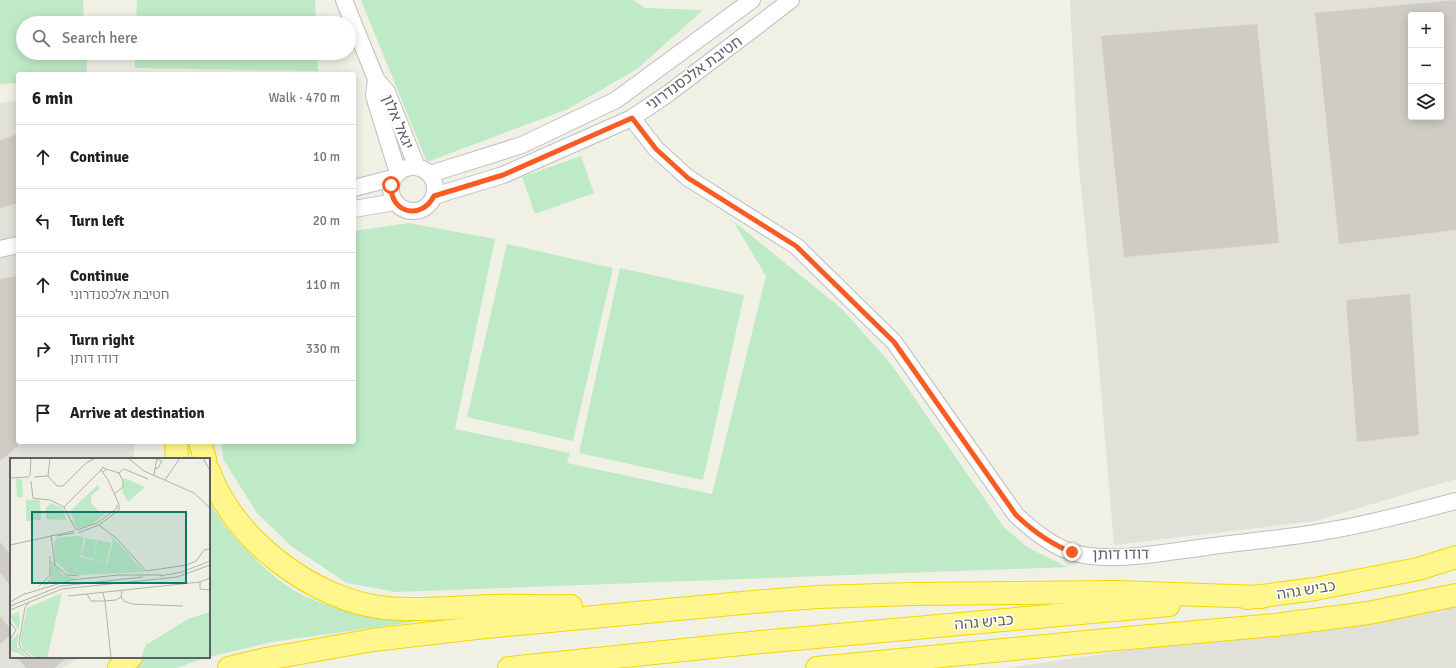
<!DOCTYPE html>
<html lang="en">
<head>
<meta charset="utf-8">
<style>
	:root { --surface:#fff; --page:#f2f2f2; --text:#202124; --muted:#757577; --line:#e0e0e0 }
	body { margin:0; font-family:Signika,"Noto Sans Hebrew",sans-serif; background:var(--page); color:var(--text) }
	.controls { position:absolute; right:12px; top:12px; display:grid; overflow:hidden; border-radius:4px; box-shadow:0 2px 10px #0003 }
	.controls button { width:36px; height:36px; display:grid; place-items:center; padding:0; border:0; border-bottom:1px solid var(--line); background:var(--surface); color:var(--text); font:20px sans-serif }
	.stop { position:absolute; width:12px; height:12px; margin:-9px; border:3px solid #f95b23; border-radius:50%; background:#fff }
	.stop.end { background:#f95b23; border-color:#fff; box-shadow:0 1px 4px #0008 }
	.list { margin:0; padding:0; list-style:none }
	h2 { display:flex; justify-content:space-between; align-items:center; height:52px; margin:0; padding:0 16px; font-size:17px }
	h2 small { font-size:13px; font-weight:400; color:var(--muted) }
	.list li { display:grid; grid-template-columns:26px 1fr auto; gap:12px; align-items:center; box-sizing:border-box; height:64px; padding:0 16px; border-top:1px solid var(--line) }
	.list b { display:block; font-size:15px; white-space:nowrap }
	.list p { margin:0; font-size:13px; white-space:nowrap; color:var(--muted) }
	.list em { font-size:13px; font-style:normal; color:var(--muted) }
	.icon { flex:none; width:22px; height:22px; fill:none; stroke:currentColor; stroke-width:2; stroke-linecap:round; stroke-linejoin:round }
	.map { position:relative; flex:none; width:1456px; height:668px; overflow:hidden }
	.search { position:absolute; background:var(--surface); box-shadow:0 2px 10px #0003; left:16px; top:16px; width:340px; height:44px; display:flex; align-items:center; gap:10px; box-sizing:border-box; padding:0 14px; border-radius:22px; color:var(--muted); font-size:15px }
	.panel { position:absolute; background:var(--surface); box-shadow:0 2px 10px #0003; left:16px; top:72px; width:340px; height:372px; border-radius:4px }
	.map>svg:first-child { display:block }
	.industrial { fill:#e1e1d9; fill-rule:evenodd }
	.green { fill:#bfeac7 }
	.building { fill:#ceccc4; fill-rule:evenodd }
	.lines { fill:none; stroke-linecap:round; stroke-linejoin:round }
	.minor-casing { stroke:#bdbec5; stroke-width:18 }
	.highway-casing { stroke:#f5d600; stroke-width:24 }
	.minor { stroke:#fff; stroke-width:16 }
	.highway { stroke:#fff78d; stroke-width:22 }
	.route { stroke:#f95b23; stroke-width:5 }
	.labels { text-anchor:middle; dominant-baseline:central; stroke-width:3; stroke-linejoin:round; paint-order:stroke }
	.street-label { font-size:15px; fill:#5d5f67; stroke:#fff }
	.inset-road { fill:none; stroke:#b1b2af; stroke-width:1 }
	.view { fill:#0f766e; fill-opacity:0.15; stroke:#0f766e; stroke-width:2 }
	.inset-edge { fill:none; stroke:#5d5f67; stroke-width:2 }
</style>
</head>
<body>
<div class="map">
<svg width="1456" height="668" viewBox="0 0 1456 668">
	<rect width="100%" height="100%" fill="#f0f0e5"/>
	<g class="industrial">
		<path d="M1070 0H1456V479L1315 521 1114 545 1097 342 1078 158ZM1411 15H1441V117H1411Z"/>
		<path d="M18 100V442H135L134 459H11V657H78L62 668H0V103Z"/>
		<path d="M1456 602V668H1007Z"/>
	</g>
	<g class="green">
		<path d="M0 0H83L84 23H23V53H86L87 74H18V83L0 84Z"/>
		<path d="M137 0H315L316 23H136Z"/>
		<path d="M361 0H633L645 8 703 10 637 69 568 109 427 162Z"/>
		<path d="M135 53H317L318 71 135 68Z"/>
		<path d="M581 156 594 193 535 214 522 177Z"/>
		<path d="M733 221 842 309 891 364 1004 527 1027 547 1067 567 396 592 347 583 291 546 257 513 223 459 221 442H354V231L408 223 495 239 455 429 570 453 567 463 712 494 766 276Z"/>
		<path d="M507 244 613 268 573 441 467 417Z"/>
		<path d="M620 268 744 295 703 480 579 453Z"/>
		<path d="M209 501C218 519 232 535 246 549 258 562 272 576 287 586 326 612 375 615 421 621L272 642 209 657Z"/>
		<path d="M145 657H208L176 668H134Z"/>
	</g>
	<g class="building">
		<path d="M1456 0V230L1339 244 1315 13ZM1411 15H1441V117H1411Z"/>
		<path d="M1257 24 1279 243 1124 257 1101 36Z"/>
		<path d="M18 134V203L0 208V140Z"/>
		<path d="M18 276V446L0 461V279Z"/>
		<path d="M1410 294 1419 435 1357 442 1346 300Z"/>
		<path d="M0 542 11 556V586L0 573Z"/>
		<path d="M0 616 11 630V635L0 644Z"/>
		<path d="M17 657H68L54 668H26Z"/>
	</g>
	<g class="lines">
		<g class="minor-casing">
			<g id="minor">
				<path d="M344 0 376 79 387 92 417 167"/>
				<path d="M376 79 374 96 398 173"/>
				<path d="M632 118 656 149 688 178 796 246 894 342 1016 515C1032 530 1050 545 1071 552 1109 564 1167 552 1206 547 1248 541 1291 538 1332 530 1374 523 1415 512 1456 501"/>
				<circle cx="413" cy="189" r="22"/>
				<path d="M430 174 522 145 616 100 752 0"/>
				<path d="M354 188 393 178"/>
				<path d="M434 196 503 175 632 118 669 93 791 0"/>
				<path d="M354 209 395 202"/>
				<path d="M0 249 18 245"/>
			</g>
		</g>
		<g class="highway-casing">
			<g id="highway">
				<path d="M176 442 177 459"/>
				<path d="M200 442 205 459"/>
				<path d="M209 471C233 539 314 601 386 608 421 611 457 607 492 606 518 605 544 607 571 606"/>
				<path d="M1247 598 1315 589 1418 569 1456 557"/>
				<path d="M119 668 131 657"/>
				<path d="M229 668 266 659 373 640 476 628 753 602 817 597 912 594 1116 592 1262 597"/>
				<path d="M509 668 761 642 1169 605"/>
				<path d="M817 668 1128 638 1275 625 1368 613 1456 595"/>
			</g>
		</g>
		<use href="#minor" class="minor"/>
		<use href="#highway" class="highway"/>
	</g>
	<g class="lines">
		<path class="route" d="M391 185C390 213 421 221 434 196L503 175 632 118 656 149 688 178 796 246 894 342 1016 515C1033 531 1050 544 1072 552"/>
	</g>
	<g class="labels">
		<g class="street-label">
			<text transform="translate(694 73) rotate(-36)">חטיבת אלכסנדרוני</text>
			<text transform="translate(398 122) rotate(67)">יגאל אלון</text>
			<text transform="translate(1121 554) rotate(-1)">דודו דותן</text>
			<text transform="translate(1306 590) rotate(-9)">כביש גהה</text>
			<text transform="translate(984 622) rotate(-5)">כביש גהה</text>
		</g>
	</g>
	<g transform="translate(10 458)">
		<rect width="200" height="200" fill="#f0f0e5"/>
		<path d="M114 20 135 29 118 44 112 33ZM6 21H12L13 39H7ZM88 27 90 31 81 37V45L90 55H96L82 66 67 71 60 53ZM30 41 31 62 16 63V42ZM40 45 53 50 56 62 36 61V50ZM100 77 135 114 64 117 59 116 45 103 44 84 47 80 65 78 74 79 70 99 97 106 103 83ZM76 80 87 82 83 101 71 98ZM88 82 101 85 96 105 83 102ZM42 102 52 116 66 120 32 128 40 120ZM52 135 37 200H26L13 191 10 183 17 150ZM9 153 10 164 8 172 0 158ZM200 154V200H131L136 187 178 161ZM9 174 7 188 18 200 0 192V185Z" fill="#bfeac7"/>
		<path class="inset-road" d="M118 0 134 13 184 35 200 50M193 0 199 11M96 11 109 15 113 23V29L104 36M109 15 114 11 138 21M144 17 145 11 147 1 152 3 148 10 145 11M20 18 21 0M38 18 47 28H53L76 5 86 0M38 18 40 0M24 19 38 18M0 20 19 19M155 22 170 0M21 23 23 40 40 42 54 49 66 72M54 49 91 12M89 67 106 80 136 113 177 107 186 103 194 92 200 91M67 72 87 65 107 50V47M68 75 89 67 109 52V46L98 22 91 12 93 9 96 11 93 14M41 77 45 107 57 117 69 118M47 78 64 75M0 87 64 73M150 118 172 114 200 103M200 120 190 124V131L200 132M29 128 40 117V98M112 133 111 139 114 143 122 146 173 148M93 135 95 143 106 142 111 139M15 136 61 122 108 117H152M77 136 81 143H95L101 200M58 138 190 124M0 144 16 135M19 145 15 149 9 185 11 191 22 200M0 148 51 128 133 119M0 152 52 131 167 119 200 107M0 164 6 172 0 182"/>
		<path class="view" d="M22 54H176V125H22Z"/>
		<rect width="200" height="200" class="inset-edge"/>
	</g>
</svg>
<div class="controls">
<button>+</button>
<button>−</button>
<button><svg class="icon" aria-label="layers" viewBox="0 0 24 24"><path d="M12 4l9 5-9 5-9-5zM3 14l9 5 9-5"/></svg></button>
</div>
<div class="stop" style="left:391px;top:185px"></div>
<div class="stop end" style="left:1072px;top:552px"></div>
<div class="search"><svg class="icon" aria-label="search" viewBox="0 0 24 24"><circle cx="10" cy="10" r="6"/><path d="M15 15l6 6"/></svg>Search here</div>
<section class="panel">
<h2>6 min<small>Walk · 470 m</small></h2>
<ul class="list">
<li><svg class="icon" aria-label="ahead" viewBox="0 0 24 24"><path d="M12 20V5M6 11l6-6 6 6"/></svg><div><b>Continue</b></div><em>10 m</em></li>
<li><svg class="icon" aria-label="left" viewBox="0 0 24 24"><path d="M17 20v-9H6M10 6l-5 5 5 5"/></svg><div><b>Turn left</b></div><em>20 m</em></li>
<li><svg class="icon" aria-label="ahead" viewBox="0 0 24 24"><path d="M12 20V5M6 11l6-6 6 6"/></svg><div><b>Continue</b><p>חטיבת אלכסנדרוני</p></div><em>110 m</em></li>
<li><svg class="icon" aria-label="right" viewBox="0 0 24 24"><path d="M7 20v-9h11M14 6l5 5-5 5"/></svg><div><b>Turn right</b><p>דודו דותן</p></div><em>330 m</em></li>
<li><svg class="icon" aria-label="arrive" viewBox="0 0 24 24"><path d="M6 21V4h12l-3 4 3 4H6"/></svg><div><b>Arrive at destination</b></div></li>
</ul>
</section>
</div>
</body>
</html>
